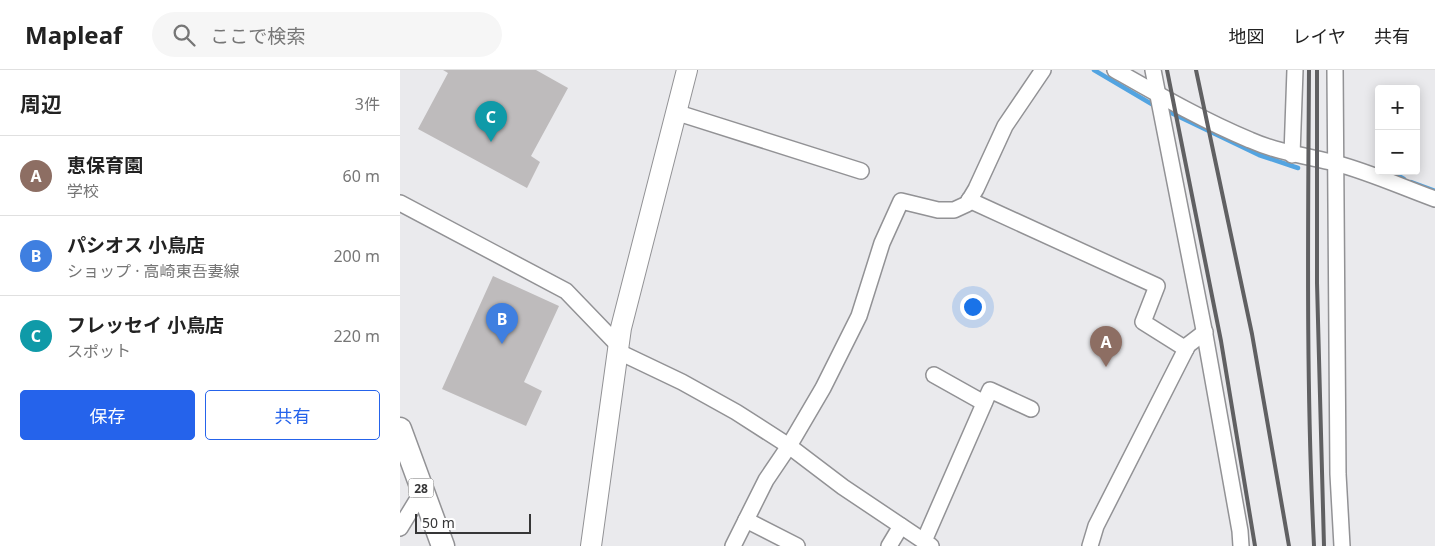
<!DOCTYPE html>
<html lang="ja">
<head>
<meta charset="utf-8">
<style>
	:root { --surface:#fff; --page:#f6f6f6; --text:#222; --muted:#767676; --line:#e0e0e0; --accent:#2563eb }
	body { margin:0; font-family:"Noto Sans","Noto Sans JP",sans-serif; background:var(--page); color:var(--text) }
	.controls { position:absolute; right:15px; top:15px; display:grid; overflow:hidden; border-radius:5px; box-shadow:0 2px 12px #0003 }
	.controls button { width:45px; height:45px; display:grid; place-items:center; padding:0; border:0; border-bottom:1px solid var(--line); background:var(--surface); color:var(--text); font:25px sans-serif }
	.scale { position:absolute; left:15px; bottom:12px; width:116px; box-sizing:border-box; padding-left:5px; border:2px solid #363637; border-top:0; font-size:14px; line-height:18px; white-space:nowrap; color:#363637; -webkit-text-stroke:4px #fff; paint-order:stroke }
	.you { position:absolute; left:572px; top:236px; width:18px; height:18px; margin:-12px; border:4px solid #fff; border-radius:50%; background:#1a73e8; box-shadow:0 0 0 8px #1a73e833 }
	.badge { display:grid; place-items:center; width:32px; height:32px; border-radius:50%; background:var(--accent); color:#fff; font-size:16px; font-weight:700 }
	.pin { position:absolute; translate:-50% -41px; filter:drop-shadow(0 1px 2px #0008) }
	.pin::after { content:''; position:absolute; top:26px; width:18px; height:15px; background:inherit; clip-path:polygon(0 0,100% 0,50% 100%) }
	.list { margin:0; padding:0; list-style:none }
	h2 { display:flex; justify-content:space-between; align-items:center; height:65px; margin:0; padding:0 20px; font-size:21px }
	h2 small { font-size:16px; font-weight:400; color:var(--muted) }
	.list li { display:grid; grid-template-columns:32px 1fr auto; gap:15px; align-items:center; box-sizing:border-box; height:80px; padding:0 20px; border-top:1px solid var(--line) }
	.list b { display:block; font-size:19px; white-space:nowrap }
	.list p { margin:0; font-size:16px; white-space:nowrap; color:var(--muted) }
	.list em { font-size:16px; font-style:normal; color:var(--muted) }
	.actions { display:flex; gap:10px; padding:15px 20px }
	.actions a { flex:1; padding:11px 0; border:1px solid var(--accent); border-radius:5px; text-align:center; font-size:18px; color:var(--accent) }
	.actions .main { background:var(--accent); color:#fff }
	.icon { flex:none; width:28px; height:28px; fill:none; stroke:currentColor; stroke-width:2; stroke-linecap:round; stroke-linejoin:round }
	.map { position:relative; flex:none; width:1035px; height:476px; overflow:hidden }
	header { display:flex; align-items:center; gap:30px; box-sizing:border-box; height:70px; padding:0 25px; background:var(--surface); border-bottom:1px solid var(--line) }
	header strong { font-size:24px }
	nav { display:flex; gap:28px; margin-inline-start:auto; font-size:18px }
	.search { width:350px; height:45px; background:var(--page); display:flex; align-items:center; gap:12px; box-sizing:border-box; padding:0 18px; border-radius:28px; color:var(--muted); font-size:19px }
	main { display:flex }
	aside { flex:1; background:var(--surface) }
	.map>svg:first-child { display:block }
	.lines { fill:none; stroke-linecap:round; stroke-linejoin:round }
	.stream { stroke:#53a4e1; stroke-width:4.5 }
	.building { fill:#bebbbc }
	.street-casing { stroke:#929295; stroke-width:18 }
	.secondary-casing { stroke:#929295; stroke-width:22 }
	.primary-casing { stroke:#929295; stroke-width:25 }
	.street { stroke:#fff; stroke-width:15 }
	.secondary { stroke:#fff; stroke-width:20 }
	.primary { stroke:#fff; stroke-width:22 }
	.rail { stroke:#606062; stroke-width:4 }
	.labels { text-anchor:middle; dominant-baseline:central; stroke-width:4; stroke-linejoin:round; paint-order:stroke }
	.shield { fill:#fff; stroke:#727273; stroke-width:1 }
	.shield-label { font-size:12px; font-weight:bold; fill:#363637 }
</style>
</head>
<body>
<header>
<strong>Mapleaf</strong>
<div class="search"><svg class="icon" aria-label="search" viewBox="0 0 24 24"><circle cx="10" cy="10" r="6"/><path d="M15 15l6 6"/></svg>ここで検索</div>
<nav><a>地図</a><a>レイヤ</a><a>共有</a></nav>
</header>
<main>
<aside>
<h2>周辺<small>3件</small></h2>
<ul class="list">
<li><span class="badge" style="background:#8d6e63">A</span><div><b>恵保育園</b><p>学校</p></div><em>60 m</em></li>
<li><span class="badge" style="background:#3f7fe0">B</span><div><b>パシオス 小鳥店</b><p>ショップ · 高崎東吾妻線</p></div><em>200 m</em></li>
<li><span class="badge" style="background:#0f9aa8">C</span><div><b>フレッセイ 小鳥店</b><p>スポット</p></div><em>220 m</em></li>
</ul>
<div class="actions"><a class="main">保存</a><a>共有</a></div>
</aside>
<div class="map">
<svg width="1035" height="476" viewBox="0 0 1035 476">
	<rect width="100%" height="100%" fill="#eaeaed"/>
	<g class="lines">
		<g class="stream">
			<path d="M694 0 755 36"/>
			<path d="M765 40 859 85 898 98"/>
			<path d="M990 101 1004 109"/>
			<path d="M1011 112 1035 121"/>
		</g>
	</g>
	<g class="building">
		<path d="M43 0H136L168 18 131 86 140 92 127 118 18 59 48 3Z"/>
		<path d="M93 206 159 236 124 312 142 321 126 356 42 319Z"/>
	</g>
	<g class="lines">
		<g class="street-casing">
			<g id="street">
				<path d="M715 0C759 25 804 51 850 70 877 82 906 86 935 93 969 102 1002 117 1035 129"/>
				<path d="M753 0 805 265 840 461 841 476"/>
				<path d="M935 0 938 404 942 476"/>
				<path d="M275 42 461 101"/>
				<path d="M892 85 895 0"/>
				<path d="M569 130 757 216 743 252 786 279"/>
				<path d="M0 133 166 221 218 275"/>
				<path d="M217 281 282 312 336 342 389 376 443 417 531 476"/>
				<path d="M534 305 584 333"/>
				<path d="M346 450 397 476"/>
				<path d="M0 458 22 422"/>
				<path d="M524 471 590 320 631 339"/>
				<path d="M333 476 366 410 389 376 423 318 459 246 482 173 501 131 538 140H554L567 134 576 119 605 56 643 0"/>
				<path d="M489 476 501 456"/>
				<path d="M690 476 696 456 788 275 805 262"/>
			</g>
		</g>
		<g class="secondary-casing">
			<path id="secondary" d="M191 476 221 258 287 0"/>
		</g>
		<g class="primary-casing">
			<path id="primary" d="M0 359 43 476"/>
		</g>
		<use href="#street" class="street"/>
		<use href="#secondary" class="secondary"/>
		<use href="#primary" class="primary"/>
		<g class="rail">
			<path d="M767 0 821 271 855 476"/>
			<path d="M796 0 852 264 889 476"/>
			<path d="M909 0C908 159 906 318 914 476"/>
			<path d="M917 0V213L924 476"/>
		</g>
	</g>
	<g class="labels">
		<rect class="shield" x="8.5" y="408.5" width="25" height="19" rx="4"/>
		<g class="shield-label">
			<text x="21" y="418">28</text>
		</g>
	</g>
</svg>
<div class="controls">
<button>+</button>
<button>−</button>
</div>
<div class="scale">50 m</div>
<div class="you"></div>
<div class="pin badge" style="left:706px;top:297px;background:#8d6e63">A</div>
<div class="pin badge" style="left:102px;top:274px;background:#3f7fe0">B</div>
<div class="pin badge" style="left:91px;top:72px;background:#0f9aa8">C</div>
</div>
</main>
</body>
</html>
